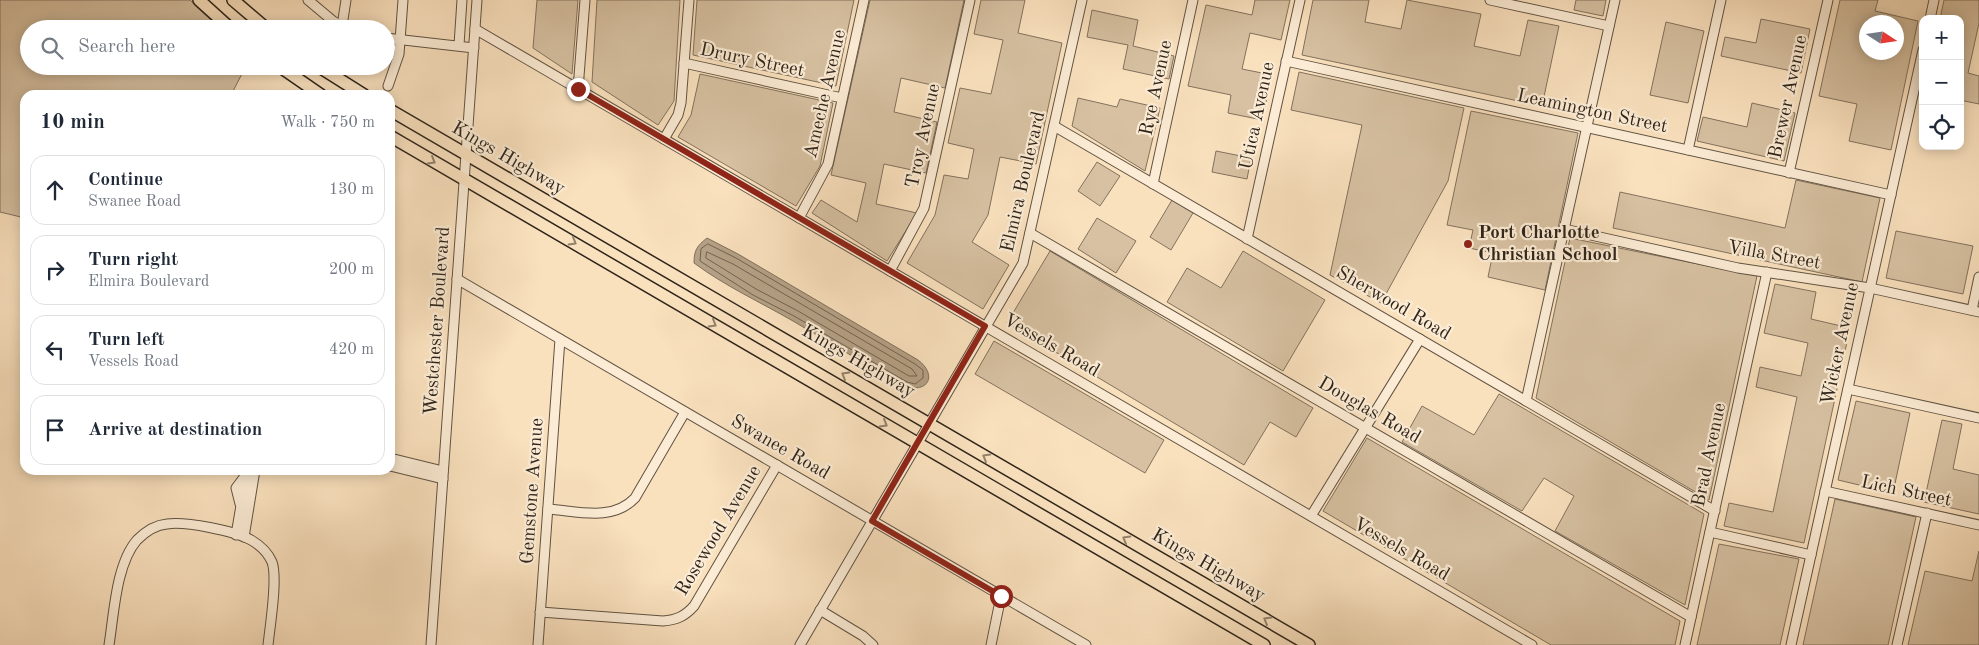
<!DOCTYPE html>
<html lang="en">
<head>
<meta charset="utf-8">
<style>
	:root { --surface:#fff; --page:#f6f6f7; --text:#1f2937; --muted:#747a83; --line:#e0e1e3 }
	body { margin:0; font-family:"Old Standard TT",serif; background:var(--page); color:var(--text) }
	.controls { position:absolute; right:15px; top:15px; display:grid; overflow:hidden; border-radius:10px; box-shadow:0 2px 12px #0003 }
	.controls button { width:45px; height:45px; display:grid; place-items:center; padding:0; border:0; border-bottom:1px solid var(--line); background:var(--surface); color:var(--text); font:25px sans-serif }
	.compass { position:absolute; left:1859px; top:15px; width:45px; height:45px; border-radius:50%; background:var(--surface); box-shadow:0 2px 12px #0003; rotate:102deg }
	.stop { position:absolute; width:15px; height:15px; margin:-11px; border:4px solid #8f2418; border-radius:50%; background:#fff }
	.stop.end { background:#8f2418; border-color:#fff; box-shadow:0 1px 5px #0008 }
	.list { margin:0; padding:0; list-style:none }
	h2 { display:flex; justify-content:space-between; align-items:center; height:65px; margin:0; padding:0 20px; font-size:21px }
	h2 small { font-size:16px; font-weight:400; color:var(--muted) }
	.list li { display:grid; grid-template-columns:32px 1fr auto; gap:15px; align-items:center; box-sizing:border-box; height:70px; margin:0 10px 10px; padding:0 10px; border:1px solid var(--line); border-radius:15px }
	.list b { display:block; font-size:19px; white-space:nowrap }
	.list p { margin:0; font-size:16px; white-space:nowrap; color:var(--muted) }
	.list em { font-size:16px; font-style:normal; color:var(--muted) }
	.icon { flex:none; width:28px; height:28px; fill:none; stroke:currentColor; stroke-width:2; stroke-linecap:round; stroke-linejoin:round }
	.map { position:relative; flex:none; width:1979px; height:645px; overflow:hidden }
	.search { position:absolute; background:var(--surface); box-shadow:0 2px 12px #0003; left:20px; top:20px; width:375px; height:55px; display:flex; align-items:center; gap:12px; box-sizing:border-box; padding:0 18px; border-radius:28px; color:var(--muted); font-size:19px }
	.panel { position:absolute; background:var(--surface); box-shadow:0 2px 12px #0003; left:20px; top:90px; width:375px; height:385px; border-radius:15px }
	.map>svg:first-child { display:block }
	.green { fill:#d7c1a2; stroke:#82725e; fill-rule:evenodd }
	.water { fill:#b5a186; stroke:#7f6f5b }
	.lines { fill:none; stroke-linecap:round; stroke-linejoin:round }
	.shore { stroke:#726250; stroke-width:1 }
	.minor-casing { stroke:#615343; stroke-width:11 }
	.major-casing { stroke:#2e241a; stroke-width:14 }
	.minor { stroke:#fcecd5; stroke-width:9 }
	.major { stroke:#fae1be; stroke-width:11 }
	.oneway { stroke:#94826c }
	.route { stroke:#8f2418; stroke-width:6 }
	.poi-dot { fill:#8f2418; stroke:#fcecd5; stroke-width:2 }
	.labels { text-anchor:middle; dominant-baseline:central; stroke-width:4.5; stroke-linejoin:round; paint-order:stroke }
	.street-label { font-size:19px; fill:#2e241a; stroke:#fcecd5 }
	.poi-label { font-size:19px; font-weight:bold; fill:#2e241a; stroke:#fcecd5; text-anchor:start }
</style>
</head>
<body>
<div class="map">
<svg width="1979" height="645" viewBox="0 0 1979 645">
	<rect width="100%" height="100%" fill="#fae1be"/>
	<filter id="stains"><feTurbulence type="fractalNoise" baseFrequency=".004" numOctaves="4"/><feColorMatrix values="0 0 0 0 .2 0 0 0 0 .09 0 0 0 0 .02 0 0 0 .5 -.17"/></filter>
	<radialGradient id="worn" r=".72"><stop offset=".6" stop-color="#630" stop-opacity="0"/><stop offset="1" stop-color="#630" stop-opacity=".3"/></radialGradient>
	<g class="green">
		<path d="M0 0H190L221 29H29V66H246L231 95H25V218L0 212Z"/>
		<path d="M537 0H578L572 74 533 48Z"/>
		<path d="M597 0H680L674 101 658 125 592 82Z"/>
		<path d="M697 0H854L836 86 693 55Z"/>
		<path d="M870 0H964L945 88 901 78 894 112 937 122 926 173 884 164 876 204 917 213 887 261 812 213 821 200 857 222 866 183 831 175Z"/>
		<path d="M981 0H1025L1018 33 1062 43 1036 164 1000 157 988 215 972 242 1009 265 983 309 907 263 935 215 944 175 968 179 974 149 948 143 960 88 991 94 1003 40 974 34Z"/>
		<path d="M1255 0H1290L1281 40 1250 33 1242 69 1272 75 1262 120 1228 113 1231 95 1188 86 1206 5 1252 15Z"/>
		<path d="M1313 0H1369L1365 22 1401 29 1407 0 1481 14 1474 46 1520 56 1528 20 1559 26 1542 106 1302 55Z"/>
		<path d="M1576 0H1606L1603 16 1574 10Z"/>
		<path d="M1840 0H1878L1875 11 1918 21 1891 150 1849 141 1857 104 1819 96ZM1866 22H1896V52H1866Z"/>
		<path d="M1944 0H1979V23L1968 73 1979 76V104L1960 100V19H1940Z"/>
		<path d="M1092 10 1138 20 1133 46 1174 56 1169 79 1123 69 1128 45 1087 37Z"/>
		<path d="M1761 19 1810 29 1801 73 1721 56 1725 37 1756 43Z"/>
		<path d="M1666 22 1704 31 1688 103 1650 95Z"/>
		<path d="M1299 72 1464 108 1448 181 1381 303 1330 275 1362 125 1291 110Z"/>
		<path d="M700 74 833 103 820 166 796 206 678 137 691 115Z"/>
		<path d="M1078 98 1117 107 1120 99 1160 108 1145 171 1072 126Z"/>
		<path d="M1752 103 1795 113 1784 161 1697 141 1703 117 1747 127Z"/>
		<path d="M1471 111 1578 133 1545 290 1488 277 1493 253 1469 248 1473 230 1447 225Z"/>
		<path d="M1216 151 1251 158 1247 179 1212 172Z"/>
		<path d="M1097 162 1120 176 1100 206 1078 191Z"/>
		<path d="M1796 180 1880 198 1862 282 1613 228 1620 192 1785 228Z"/>
		<path d="M1172 200 1193 213 1171 250 1150 237Z"/>
		<path d="M1097 218 1136 241 1116 273 1078 249Z"/>
		<path d="M1896 231 1973 246 1963 294 1886 278Z"/>
		<path d="M1570 238 1757 276 1709 500 1536 398Z"/>
		<path d="M1050 251 1313 408 1296 437 1270 422 1244 465 1007 323Z"/>
		<path d="M1243 251 1325 300 1283 371 1167 302 1187 268 1221 288Z"/>
		<path d="M1775 284 1816 292 1811 319 1850 328 1804 543 1724 526 1729 503 1773 512 1797 397 1756 387 1760 367 1801 376 1808 343 1764 333Z"/>
		<path d="M994 341 1164 440 1145 473 975 374Z"/>
		<path d="M1499 394 1704 514 1685 605 1555 531 1574 496 1544 478 1522 511 1402 442 1422 406 1474 435Z"/>
		<path d="M1856 401 1910 413 1893 493 1838 480Z"/>
		<path d="M1942 420 1962 424 1953 469 1979 475V514L1924 502Z"/>
		<path d="M1367 438 1680 621 1675 645H1551L1323 511Z"/>
		<path d="M1835 499 1916 517 1888 645H1803Z"/>
		<path d="M1719 544 1799 559 1780 645H1697Z"/>
		<path d="M1979 551V645H1908L1925 571 1972 581Z"/>
	</g>
	<path class="water" d="M707 238 738 254 918 360C938 375 928 394 905 386 867 365 830 343 793 321 760 302 725 286 694 263 694 250 697 246 707 238Z"/>
	<g class="lines">
		<g class="shore">
			<path d="M708 244 736 258 915 364 923 370V378L915 384 907 382 794 316 753 295 700 261 701 249Z"/>
			<path d="M707 252 733 264 912 369 917 376H909L798 311 756 289 706 258Z"/>
		</g>
		<g class="minor-casing">
			<g id="minor">
				<path d="M308 0 333 21 347 29"/>
				<path d="M1490 0 1609 26"/>
				<path d="M1930 19 1934 0"/>
				<path d="M342 26 346 0"/>
				<path d="M475 29 1532 645"/>
				<path d="M386 38 474 48"/>
				<path d="M459 45 462 0"/>
				<path d="M1286 61 1891 195"/>
				<path d="M684 63 842 98"/>
				<path d="M388 86 399 54 403 0"/>
				<path d="M578 89 585 0"/>
				<path d="M1054 126 1715 511"/>
				<path d="M664 139 678 115 681 103 689 0"/>
				<path d="M1688 150 1721 0"/>
				<path d="M1789 173 1828 0"/>
				<path d="M1153 184 1193 0"/>
				<path d="M799 218 828 164 864 0"/>
				<path d="M1564 229 1738 268 1870 288 1979 312"/>
				<path d="M1030 233 1691 617"/>
				<path d="M1247 239 1300 0"/>
				<path d="M890 271 924 208 970 0"/>
				<path d="M457 279 1086 645"/>
				<path d="M1972 310 1979 277"/>
				<path d="M1848 389 1979 418"/>
				<path d="M1526 401 1615 0"/>
				<path d="M390 458 443 471"/>
				<path d="M390 466 443 479"/>
				<path d="M1825 491 1979 525"/>
				<path d="M240 504 236 488 245 476"/>
				<path d="M548 509C578 511 612 522 635 498L685 412"/>
				<path d="M1311 516 1420 339"/>
				<path d="M1710 532 1811 555"/>
				<path d="M236 535 247 470"/>
				<path d="M244 537 255 470"/>
				<path d="M820 610 863 636 873 645"/>
				<path d="M540 612 663 621C677 620 685 616 694 606L777 465"/>
				<path d="M109 645C114 614 116 564 137 540 145 532 155 525 167 524 185 521 235 531 251 540 260 545 268 553 272 562 278 578 270 626 268 645"/>
				<path d="M431 645 477 0"/>
				<path d="M538 645 560 339"/>
				<path d="M800 645 1023 263 1082 0"/>
				<path d="M991 645 1001 596"/>
				<path d="M1685 645 1767 272"/>
				<path d="M1791 645 1923 50"/>
				<path d="M1897 645 1927 513"/>
			</g>
		</g>
		<g class="major-casing">
			<g id="major">
				<path d="M199 0 231 29"/>
				<path d="M233 0 267 29"/>
				<path d="M279 66 321 95"/>
				<path d="M318 66 364 95"/>
				<path d="M390 110 1309 645"/>
				<path d="M390 136 1264 645"/>
			</g>
		</g>
		<use href="#minor" class="minor"/>
		<use href="#major" class="major"/>
	</g>
	<defs><path id="oneway-chevron" d="M-2-3.5L2.5 0L-2 3.5" fill="none" stroke-width="1.6" stroke-linecap="round" stroke-linejoin="round" transform="scale(1.25)"/></defs>
	<g class="oneway">
		<use href="#oneway-chevron" transform="translate(432 161) rotate(30)"/>
		<use href="#oneway-chevron" transform="translate(573 242) rotate(30)"/>
		<use href="#oneway-chevron" transform="translate(713 324) rotate(30)"/>
		<use href="#oneway-chevron" transform="translate(845 375) rotate(-150)"/>
		<use href="#oneway-chevron" transform="translate(884 424) rotate(30)"/>
		<use href="#oneway-chevron" transform="translate(986 457) rotate(-150)"/>
		<use href="#oneway-chevron" transform="translate(1126 539) rotate(-150)"/>
		<use href="#oneway-chevron" transform="translate(1267 620) rotate(-150)"/>
	</g>
	<g class="lines">
		<path class="route" d="M578 89 985 326 872 521 1001 596"/>
	</g>
	<circle class="poi-dot" cx="1468" cy="244" r="5"/>
	<g class="labels">
		<g class="street-label">
			<text transform="translate(752 61) rotate(12)">Drury Street</text>
			<text transform="translate(1157 88) rotate(-78)">Rye Avenue</text>
			<text transform="translate(826 94) rotate(-77)">Ameche Avenue</text>
			<text transform="translate(1789 97) rotate(-78)">Brewer Avenue</text>
			<text transform="translate(1592 112) rotate(12)">Leamington Street</text>
			<text transform="translate(1258 116) rotate(-78)">Utica Avenue</text>
			<text transform="translate(924 136) rotate(-78)">Troy Avenue</text>
			<text transform="translate(508 159) rotate(30)">Kings Highway</text>
			<text transform="translate(1024 182) rotate(-77)">Elmira Boulevard</text>
			<text transform="translate(1774 256) rotate(10)">Villa Street</text>
			<text transform="translate(1393 304) rotate(30)">Sherwood Road</text>
			<text transform="translate(438 321) rotate(-86)">Westchester Boulevard</text>
			<text transform="translate(1841 344) rotate(-78)">Wicker Avenue</text>
			<text transform="translate(1051 346) rotate(30)">Vessels Road</text>
			<text transform="translate(858 362) rotate(30)">Kings Highway</text>
			<text transform="translate(1369 411) rotate(30)">Douglas Road</text>
			<text transform="translate(780 448) rotate(30)">Swanee Road</text>
			<text transform="translate(1710 455) rotate(-78)">Brad Avenue</text>
			<text transform="translate(533 491) rotate(-86)">Gemstone Avenue</text>
			<text transform="translate(1906 492) rotate(12)">Lich Street</text>
			<text transform="translate(719 531) rotate(-59)">Rosewood Avenue</text>
			<text transform="translate(1401 550) rotate(30)">Vessels Road</text>
			<text transform="translate(1208 566) rotate(30)">Kings Highway</text>
		</g>
		<g class="poi-label">
			<text x="1478" y="233">Port Charlotte<tspan x="1478" dy="22">Christian School</tspan></text>
		</g>
	</g>
	<rect width="100%" height="100%" filter="url(#stains)"/>
	<rect width="100%" height="100%" fill="url(#worn)"/>
</svg>
<div class="controls">
<button>+</button>
<button>−</button>
<button><svg class="icon" aria-label="locate" viewBox="0 0 24 24"><circle cx="12" cy="12" r="6"/><path d="M12 2v4M12 18v4M2 12h4M18 12h4"/></svg></button>
</div>
<svg class="compass" viewBox="-18 -18 36 36"><path d="M0-13l5 13h-10z" fill="#e53935"/><path d="M0 13l5-13h-10z" fill="#747a83"/></svg>
<div class="stop" style="left:1001px;top:596px"></div>
<div class="stop end" style="left:578px;top:89px"></div>
<div class="search"><svg class="icon" aria-label="search" viewBox="0 0 24 24"><circle cx="10" cy="10" r="6"/><path d="M15 15l6 6"/></svg>Search here</div>
<section class="panel">
<h2>10 min<small>Walk · 750 m</small></h2>
<ul class="list">
<li><svg class="icon" aria-label="ahead" viewBox="0 0 24 24"><path d="M12 20V5M6 11l6-6 6 6"/></svg><div><b>Continue</b><p>Swanee Road</p></div><em>130 m</em></li>
<li><svg class="icon" aria-label="right" viewBox="0 0 24 24"><path d="M7 20v-9h11M14 6l5 5-5 5"/></svg><div><b>Turn right</b><p>Elmira Boulevard</p></div><em>200 m</em></li>
<li><svg class="icon" aria-label="left" viewBox="0 0 24 24"><path d="M17 20v-9H6M10 6l-5 5 5 5"/></svg><div><b>Turn left</b><p>Vessels Road</p></div><em>420 m</em></li>
<li><svg class="icon" aria-label="arrive" viewBox="0 0 24 24"><path d="M6 21V4h12l-3 4 3 4H6"/></svg><div><b>Arrive at destination</b></div></li>
</ul>
</section>
</div>
</body>
</html>
